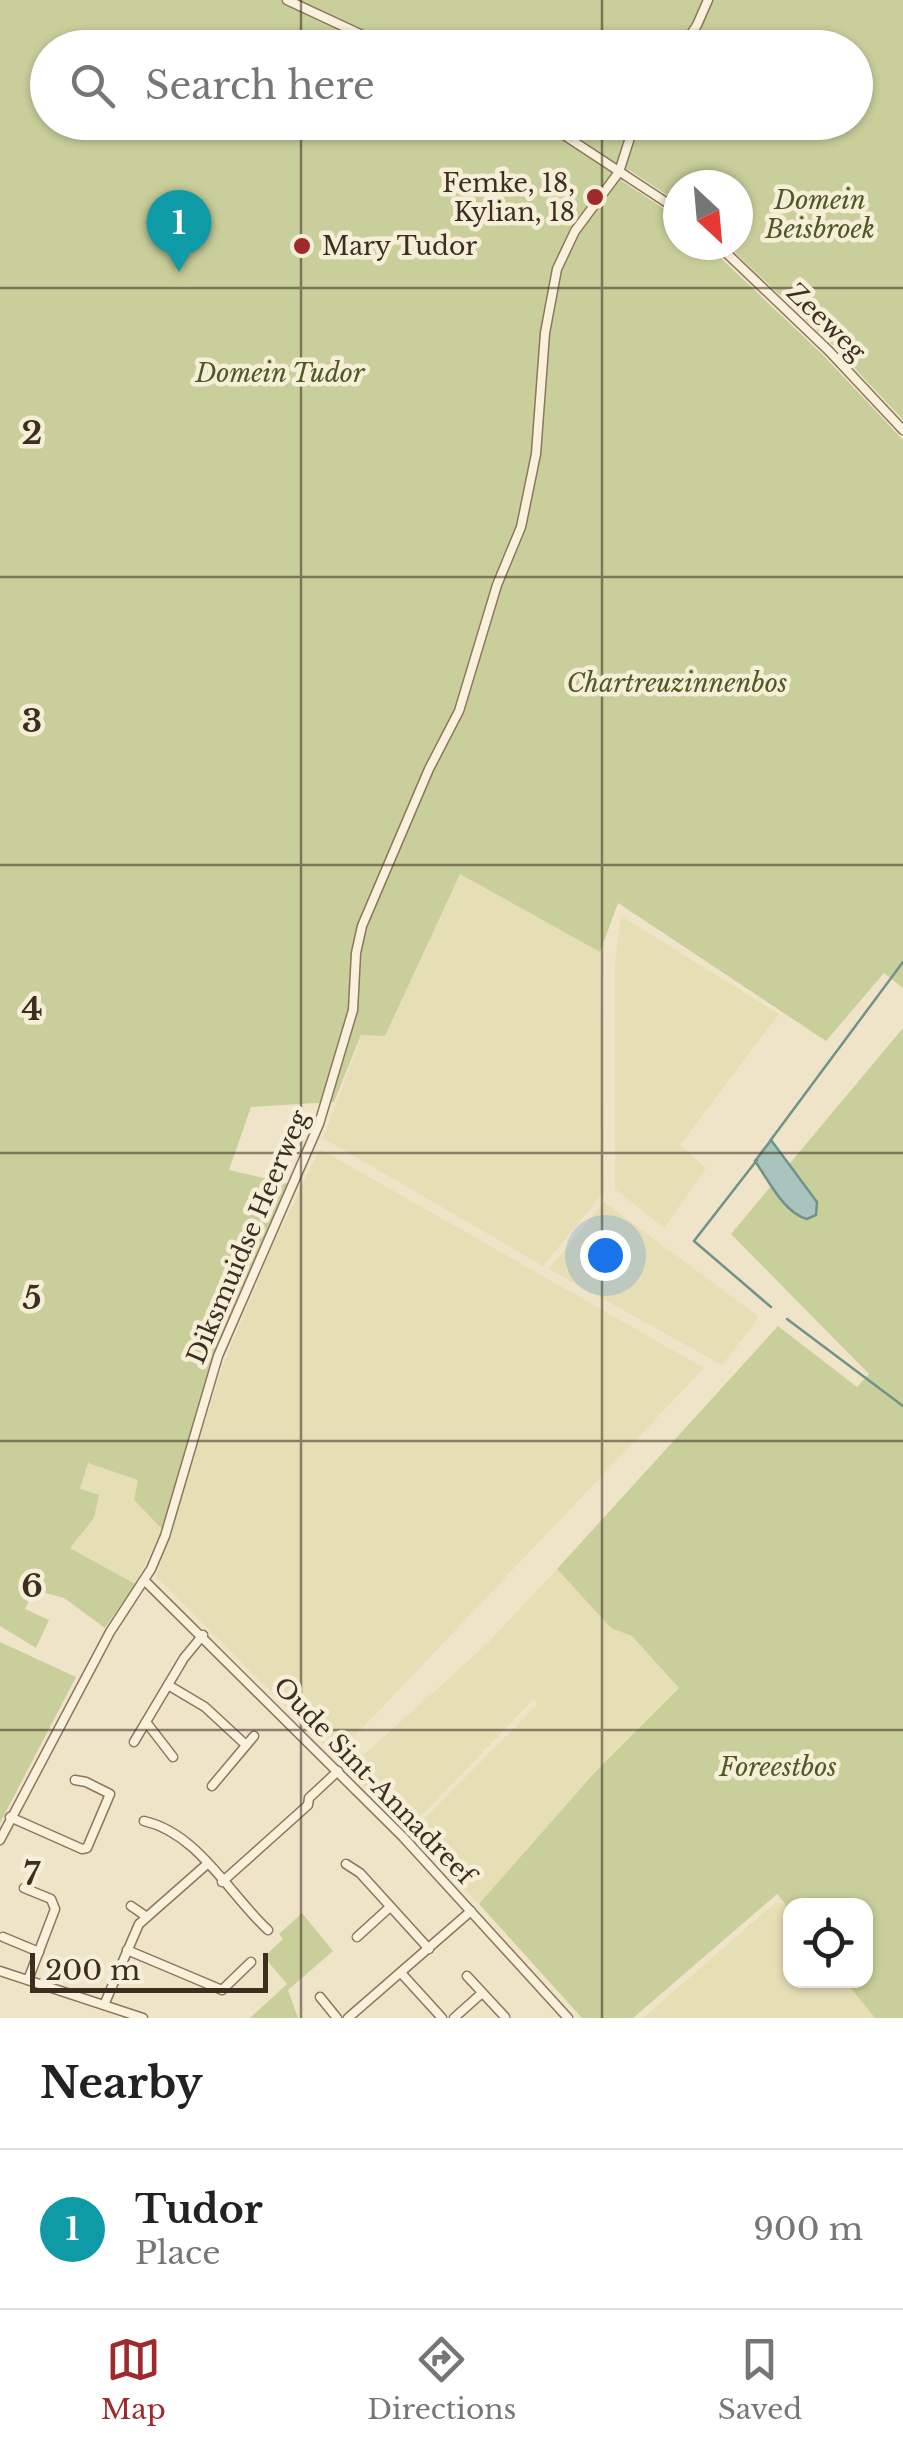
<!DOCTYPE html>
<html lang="en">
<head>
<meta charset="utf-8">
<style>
	:root { --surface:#fff; --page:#f2f2f2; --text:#222; --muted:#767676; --line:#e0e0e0; --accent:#9e2a2b }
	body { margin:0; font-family:"Libre Baskerville",serif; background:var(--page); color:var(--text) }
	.controls { position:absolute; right:30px; bottom:30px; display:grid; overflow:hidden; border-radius:20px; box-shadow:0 2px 8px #0004 }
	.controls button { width:90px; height:90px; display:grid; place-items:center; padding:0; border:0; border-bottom:2px solid var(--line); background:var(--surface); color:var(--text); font:50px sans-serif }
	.compass { position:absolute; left:663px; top:170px; width:90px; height:90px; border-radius:50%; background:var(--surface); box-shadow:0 2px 8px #0004; rotate:154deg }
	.scale { position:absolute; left:30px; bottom:25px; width:238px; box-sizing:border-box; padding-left:10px; border:5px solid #3d2e20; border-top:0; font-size:28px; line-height:35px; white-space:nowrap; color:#3d2e20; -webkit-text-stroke:8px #f7eed8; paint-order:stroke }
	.you { position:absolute; left:605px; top:1255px; width:35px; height:35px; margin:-25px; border:8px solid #fff; border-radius:50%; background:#1a73e8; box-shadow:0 0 0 15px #1a73e833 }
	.badge { display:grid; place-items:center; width:65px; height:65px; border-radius:50%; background:var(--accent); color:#fff; font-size:32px; font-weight:700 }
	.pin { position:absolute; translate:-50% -82px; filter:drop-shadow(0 2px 5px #0008) }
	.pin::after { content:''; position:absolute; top:52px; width:35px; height:30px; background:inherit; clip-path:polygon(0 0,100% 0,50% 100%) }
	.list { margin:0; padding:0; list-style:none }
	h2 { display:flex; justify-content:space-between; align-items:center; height:130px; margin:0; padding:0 40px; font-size:42px }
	h2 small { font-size:32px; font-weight:400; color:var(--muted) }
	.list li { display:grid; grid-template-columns:65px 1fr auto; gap:30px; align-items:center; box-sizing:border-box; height:160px; padding:0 40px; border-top:2px solid var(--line) }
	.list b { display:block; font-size:38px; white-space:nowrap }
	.list p { margin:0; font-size:32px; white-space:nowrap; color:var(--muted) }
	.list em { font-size:32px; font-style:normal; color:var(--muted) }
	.icon { flex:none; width:55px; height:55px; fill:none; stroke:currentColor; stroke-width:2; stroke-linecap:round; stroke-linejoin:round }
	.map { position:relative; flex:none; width:903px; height:2018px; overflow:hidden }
	.search { position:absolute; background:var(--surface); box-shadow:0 2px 8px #0004; left:30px; right:30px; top:30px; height:110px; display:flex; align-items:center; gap:25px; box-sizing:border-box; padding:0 35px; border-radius:55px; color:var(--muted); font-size:38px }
	.sheet { height:290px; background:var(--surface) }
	nav { display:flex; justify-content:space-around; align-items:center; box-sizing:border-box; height:140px; border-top:2px solid var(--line); background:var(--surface); font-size:28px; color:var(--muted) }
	nav a { display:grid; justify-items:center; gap:5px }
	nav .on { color:var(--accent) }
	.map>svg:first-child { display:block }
	.farmland { fill:#e6deb5 }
	.green { fill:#c9cf9b; fill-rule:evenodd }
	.water { fill:#a9c4bc; stroke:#6f938a; stroke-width:2.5 }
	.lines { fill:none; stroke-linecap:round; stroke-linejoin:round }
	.stream { stroke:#6f938a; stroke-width:2.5 }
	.minor-casing { stroke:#8d765c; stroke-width:11 }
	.minor { stroke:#faf1dc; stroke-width:8 }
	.grid { fill:none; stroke:#3d2e20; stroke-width:2.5; stroke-opacity:0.55 }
	.poi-dot { fill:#9e2a2b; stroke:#f7eed8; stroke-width:4 }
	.labels { text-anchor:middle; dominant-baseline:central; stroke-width:9; stroke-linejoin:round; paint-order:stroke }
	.poi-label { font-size:25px; fill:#3d2e20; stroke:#f7eed8; text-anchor:end }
	.park-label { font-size:25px; font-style:italic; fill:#4d5a26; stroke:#f7eed8 }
	.street-label { font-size:25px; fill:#3d2e20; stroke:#f7eed8 }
	.grid-label { font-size:32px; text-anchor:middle; font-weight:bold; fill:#3d2e20; stroke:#f7eed8; stroke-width:9; stroke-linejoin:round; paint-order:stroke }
</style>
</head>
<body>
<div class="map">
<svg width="903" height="2018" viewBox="0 0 903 2018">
	<rect width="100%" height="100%" fill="#f0e4c8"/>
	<g class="farmland">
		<path d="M460 873 600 952 604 1192 543 1266 323 1138 362 1035 385 1036Z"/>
		<path d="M621 916 779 1014 680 1145 706 1168 664 1228 615 1189V962Z"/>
		<path d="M320 1149 704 1368 336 1756 156 1577 223 1365 271 1249Z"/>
		<path d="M604 1202 759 1317 722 1365 549 1269Z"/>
		<path d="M88 1463 139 1480 134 1500 162 1529 135 1584 70 1548 94 1518 99 1496 79 1490Z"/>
		<path d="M557 1569 611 1628 632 1635 679 1688 596 1771 479 1904 409 1834 538 1704 534 1699 407 1830 348 1769 487 1644Z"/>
		<path d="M775 1903 814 1904 790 1906V1980L860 1981 883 2018H643Z"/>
	</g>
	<g class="green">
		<path d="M0 0H903V420L834 346 727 245H738V185H678V202L629 170 622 181 678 218V245H707L823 355 903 440V988L884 973 826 1041 618 903 600 952 460 874 385 1036 361 1035 334 1102 251 1107 229 1170 289 1184 223 1334 162 1529 134 1500 138 1480 88 1463 80 1489 99 1495 94 1518 70 1548 135 1584 105 1628 64 1598 34 1590 25 1609 49 1620 36 1648 0 1626ZM48 48H856V122H48Z"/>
		<path d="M903 1028V2018H875L845 1981 866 1980V1906H790V1910L777 1894 633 2018H582L479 1904 596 1771 679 1688 632 1636 611 1628 557 1569 778 1326 857 1387 869 1374 731 1234Z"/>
		<path d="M0 1642 76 1677 0 1823Z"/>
		<path d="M302 1913 333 1951 288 1990 298 2018H250L287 1984 264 1957 283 1939 279 1934Z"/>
	</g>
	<path class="water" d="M771 1140 817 1202 816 1215 807 1219C784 1213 769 1181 755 1161Z"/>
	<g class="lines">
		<g class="stream">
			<path d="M770 1141 903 962"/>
			<path d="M757 1160 694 1241 771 1307"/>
			<path d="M787 1319 903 1406"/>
		</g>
		<g class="minor-casing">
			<g id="minor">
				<path d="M287 0 390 48"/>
				<path d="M682 48 697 25 708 0"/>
				<path d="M544 122 678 210"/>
				<path d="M718 245 829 351 903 430"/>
				<path d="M144 1580 403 1837 568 2018"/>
				<path d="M168 1685 205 1707 246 1745"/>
				<path d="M146 1722 173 1757"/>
				<path d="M134 1742 184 1658 203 1635"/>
				<path d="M212 1786 254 1736"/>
				<path d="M10 1817 82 1849 87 1848 110 1794 86 1782 75 1780"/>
				<path d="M144 1821C198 1833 229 1894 268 1930"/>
				<path d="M0 1840 110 1632 151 1569 165 1536 218 1356 319 1124 353 1010 356 953 362 926 429 769 459 711 497 585 521 527 536 454 545 333 557 269 575 231 619 172 635 122"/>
				<path d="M346 1864 360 1873 429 1949"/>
				<path d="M222 1882 308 1805 309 1798 338 1771"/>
				<path d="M24 1888 51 1899 55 1909 28 1980"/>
				<path d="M131 1906 147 1917"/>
				<path d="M3 1937 39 1952"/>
				<path d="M357 1937 390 1907"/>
				<path d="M127 1950 222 1990 251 1962"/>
				<path d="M0 1971 143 2018"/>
				<path d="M402 1974 442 2018"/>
				<path d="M467 1976 505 2017"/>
				<path d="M320 1997 337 2018"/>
				<path d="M104 2005 139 1924 206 1865"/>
				<path d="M348 2018 471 1911"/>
				<path d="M454 2018 482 1993"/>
			</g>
		</g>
		<use href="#minor" class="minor"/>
	</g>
	<path class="grid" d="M301 0V48M602 0V48M301 122V2018M602 122V2018M0 288H903M0 577H903M0 865H903M0 1153H903M0 1441H903M0 1730H903"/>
	<g class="poi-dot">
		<circle cx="595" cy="197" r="10"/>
		<circle cx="302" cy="246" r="10"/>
	</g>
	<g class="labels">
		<g class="poi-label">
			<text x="575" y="183">Femke, 18,<tspan x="575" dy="29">Kylian, 18</tspan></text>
			<text x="322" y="246" text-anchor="start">Mary Tudor</text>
		</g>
		<g class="park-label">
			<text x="820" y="200">Domein<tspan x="820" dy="29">Beisbroek</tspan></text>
			<text x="280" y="373">Domein Tudor</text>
			<text x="677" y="683">Chartreuzinnenbos</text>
			<text x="778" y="1767">Foreestbos</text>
		</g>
		<g class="street-label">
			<text transform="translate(826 322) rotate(44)">Zeeweg</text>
			<text transform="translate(248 1237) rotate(-67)">Diksmuidse Heerweg</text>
			<text transform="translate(374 1781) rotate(46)">Oude Sint-Annadreef</text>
		</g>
	</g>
	<g class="grid-label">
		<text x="32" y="444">2</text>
		<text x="32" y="732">3</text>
		<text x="32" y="1020">4</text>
		<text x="32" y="1309">5</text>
		<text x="32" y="1597">6</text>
		<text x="32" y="1885">7</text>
	</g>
</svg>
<div class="controls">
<button><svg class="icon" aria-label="locate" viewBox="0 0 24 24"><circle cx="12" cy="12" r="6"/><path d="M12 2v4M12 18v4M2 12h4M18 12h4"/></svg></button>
</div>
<svg class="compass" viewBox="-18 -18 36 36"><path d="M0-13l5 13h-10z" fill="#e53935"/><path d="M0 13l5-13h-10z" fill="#767676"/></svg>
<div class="scale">200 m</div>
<div class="you"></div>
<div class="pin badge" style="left:179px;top:272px;background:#0f9aa8">1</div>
<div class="search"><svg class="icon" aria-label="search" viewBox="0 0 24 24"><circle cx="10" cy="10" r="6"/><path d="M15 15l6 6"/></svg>Search here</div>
</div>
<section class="sheet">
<h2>Nearby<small></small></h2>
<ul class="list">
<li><span class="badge" style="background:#0f9aa8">1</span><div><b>Tudor</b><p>Place</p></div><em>900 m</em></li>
</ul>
</section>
<nav>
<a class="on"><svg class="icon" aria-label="map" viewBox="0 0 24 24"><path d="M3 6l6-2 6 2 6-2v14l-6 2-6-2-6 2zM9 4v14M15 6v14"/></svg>Map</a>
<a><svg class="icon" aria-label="directions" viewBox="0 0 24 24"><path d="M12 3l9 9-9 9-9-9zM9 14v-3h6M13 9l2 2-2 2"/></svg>Directions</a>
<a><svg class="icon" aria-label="saved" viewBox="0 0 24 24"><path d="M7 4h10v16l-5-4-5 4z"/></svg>Saved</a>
</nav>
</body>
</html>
